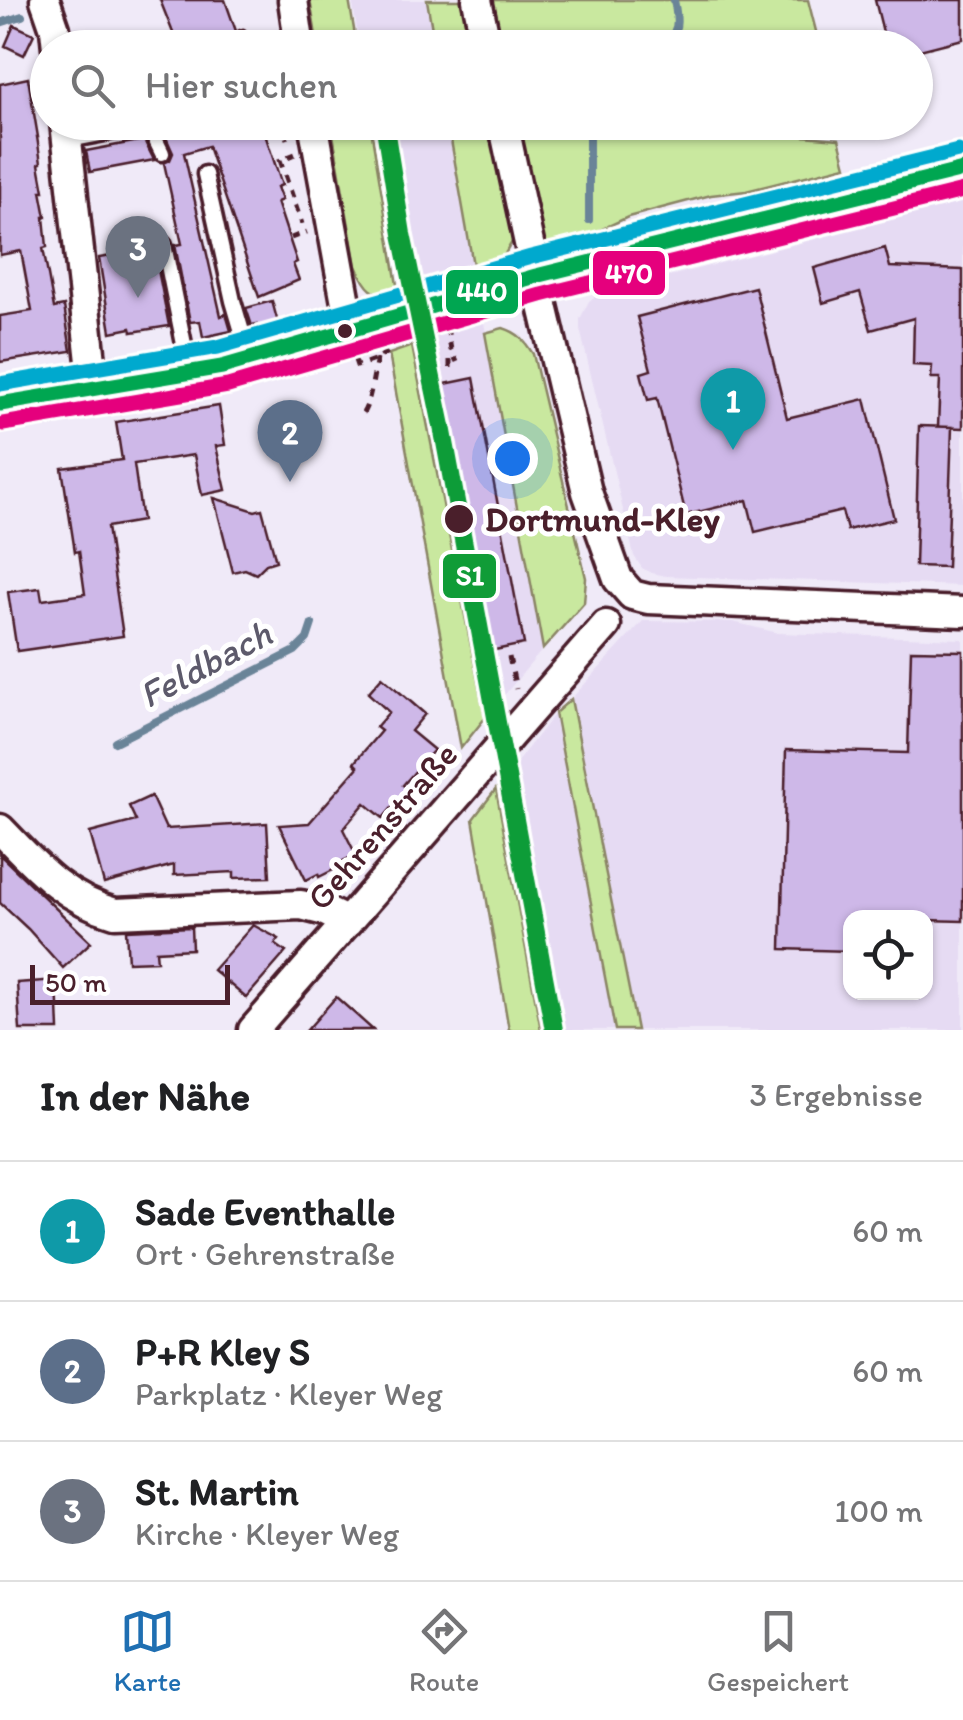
<!DOCTYPE html>
<html lang="de">
<head>
<meta charset="utf-8">
<style>
	:root { --surface:#fff; --page:#f2f2f2; --text:#202124; --muted:#757577; --line:#e0e0e0; --accent:#1f6fb2 }
	body { margin:0; font-family:Itim,sans-serif; background:var(--page); color:var(--text) }
	.controls { position:absolute; right:30px; bottom:30px; display:grid; overflow:hidden; border-radius:20px; box-shadow:0 2px 8px #0004 }
	.controls button { width:90px; height:90px; display:grid; place-items:center; padding:0; border:0; border-bottom:2px solid var(--line); background:var(--surface); color:var(--text); font:50px sans-serif }
	.scale { position:absolute; left:30px; bottom:25px; width:200px; box-sizing:border-box; padding-left:10px; border:5px solid #4a1f2b; border-top:0; font-size:28px; line-height:35px; white-space:nowrap; color:#4a1f2b; -webkit-text-stroke:8px #fff; paint-order:stroke }
	.you { position:absolute; left:512px; top:458px; width:35px; height:35px; margin:-25px; border:8px solid #fff; border-radius:50%; background:#1a73e8; box-shadow:0 0 0 15px #1a73e833 }
	.badge { display:grid; place-items:center; width:65px; height:65px; border-radius:50%; background:var(--accent); color:#fff; font-size:32px; font-weight:700 }
	.pin { position:absolute; translate:-50% -82px; filter:drop-shadow(0 2px 5px #0008) }
	.pin::after { content:''; position:absolute; top:52px; width:35px; height:30px; background:inherit; clip-path:polygon(0 0,100% 0,50% 100%) }
	.list { margin:0; padding:0; list-style:none }
	h2 { display:flex; justify-content:space-between; align-items:center; height:130px; margin:0; padding:0 40px; font-size:42px }
	h2 small { font-size:32px; font-weight:400; color:var(--muted) }
	.list li { display:grid; grid-template-columns:65px 1fr auto; gap:30px; align-items:center; box-sizing:border-box; height:140px; padding:0 40px; border-top:2px solid var(--line) }
	.list b { display:block; font-size:38px; white-space:nowrap }
	.list p { margin:0; font-size:32px; white-space:nowrap; color:var(--muted) }
	.list em { font-size:32px; font-style:normal; color:var(--muted) }
	.icon { flex:none; width:55px; height:55px; fill:none; stroke:currentColor; stroke-width:2; stroke-linecap:round; stroke-linejoin:round }
	.map { position:relative; flex:none; width:963px; height:1030px; overflow:hidden }
	.search { position:absolute; background:var(--surface); box-shadow:0 2px 8px #0004; left:30px; right:30px; top:30px; height:110px; display:flex; align-items:center; gap:25px; box-sizing:border-box; padding:0 35px; border-radius:55px; color:var(--muted); font-size:38px }
	.sheet { height:550px; background:var(--surface) }
	nav { display:flex; justify-content:space-around; align-items:center; box-sizing:border-box; height:140px; border-top:2px solid var(--line); background:var(--surface); font-size:28px; color:var(--muted) }
	nav a { display:grid; justify-items:center; gap:5px }
	nav .on { color:var(--accent) }
	.map>svg:first-child { display:block }
	.built { fill:#e6dbf3; fill-rule:evenodd }
	.green { fill:#c9e89f; stroke:#8a8465; stroke-width:2.5 }
	.lines { fill:none; stroke-linecap:round; stroke-linejoin:round }
	.stream { stroke:#6a8498; stroke-width:8 }
	.building { fill:#ceb8e8; stroke:#4a1f2b; stroke-width:2.5 }
	.lane-casing { stroke:#4a1f2b; stroke-width:21 }
	.street-casing { stroke:#4a1f2b; stroke-width:35 }
	.path { stroke:#4a1f2b; stroke-width:5; stroke-dasharray:8 8; stroke-linecap:butt }
	.lane { stroke:#fff; stroke-width:14 }
	.street { stroke:#fff; stroke-width:28 }
	.bus-1-casing { stroke:#fff; stroke-width:22 }
	.bus-2-casing { stroke:#fff; stroke-width:22 }
	.bus-3-casing { stroke:#fff; stroke-width:22 }
	.bus-1 { stroke:#00a651; stroke-width:15 }
	.bus-2 { stroke:#e5007d; stroke-width:15 }
	.bus-3 { stroke:#00a9ce; stroke-width:15 }
	.rail-1-casing { stroke:#fff; stroke-width:25 }
	.rail-1 { stroke:#109c37; stroke-width:18 }
	.bus-dot { fill:#4a1f2b; stroke:#fff; stroke-width:4 }
	.labels { text-anchor:middle; dominant-baseline:central; stroke-width:10; stroke-linejoin:round; paint-order:stroke }
	.stop-label { font-size:35px; font-weight:bold; fill:#4a1f2b; stroke:#fff; text-anchor:start }
	.street-label { font-size:35px; fill:#4a1f2b; stroke:#fff }
	.water-label { font-size:38px; font-style:italic; fill:#5d5a6b; stroke:#fff }
	.line-badge { stroke:#fff; stroke-width:4 }
	.badge-label { font-size:28px; text-anchor:middle; font-weight:bold; fill:#fff }
</style>
</head>
<body>
<div class="map">
<svg width="963" height="1030" viewBox="0 0 963 1030">
	<rect width="100%" height="100%" fill="#f0eaf8"/>
	<filter id="ink" filterUnits="userSpaceOnUse"><feTurbulence type="fractalNoise" baseFrequency=".01" numOctaves="2"/><feDisplacementMap in="SourceGraphic" scale="20" xChannelSelector="R" yChannelSelector="G"/><feConvolveMatrix kernelMatrix="1 2 1 2 8 2 1 2 1" color-interpolation-filters="sRGB"/></filter>
	<g filter="url(#ink)">
		<g class="built">
			<path d="M352 0H427L435 47H360Z"/>
			<path d="M373 123H448L543 649 485 718 412 346Z"/>
			<path d="M963 192V586L666 576 651 573 642 568 634 556 580 329V319L589 301 599 294 918 213 919 203Z"/>
			<path d="M643 621 733 622 778 633 963 639V1030H638L571 699ZM850 918H926V992H850Z"/>
			<path d="M555 713 615 1030H541L496 789Z"/>
		</g>
		<g class="green">
			<path d="M310 0H349L357 47H318Z"/>
			<path d="M427 0H465L475 47H435Z"/>
			<path d="M482 0H808L820 47H492Z"/>
			<path d="M331 123H370L398 291C372 299 366 288 356 266Z"/>
			<path d="M448 123H491L515 237 502 259 473 265Z"/>
			<path d="M508 123H800L804 136 839 139 846 166 746 191 711 195 628 217 585 237 543 251Z"/>
			<path d="M503 328C519 333 524 340 533 354L586 578 584 603 543 649 485 333Z"/>
			<path d="M412 346 485 718 461 748 389 354Z"/>
			<path d="M571 699 637 1030H615L555 713Z"/>
			<path d="M496 789 541 1030H509L473 819Z"/>
		</g>
		<g class="lines">
			<g class="stream">
				<path d="M0 23 22 16"/>
				<path d="M662 48C679 30 679 24 674 0"/>
				<path d="M589 220V129L594 122"/>
				<path d="M115 742 295 651 307 639 312 624"/>
			</g>
		</g>
		<g class="building">
			<path d="M160 0H225L242 48H179Z"/>
			<path d="M875 0H963V39L916 51V48H887Z"/>
			<path d="M14 25 34 34 24 55 5 46Z"/>
			<path d="M28 78 38 137H37L41 163 39 164 44 191H41L46 217H44L47 247 43 248 54 308 64 306 71 351 0 362V316L32 311 21 251 0 255V84Z"/>
			<path d="M163 122H261L282 185 277 187 282 200 277 202 297 262 293 264 299 280 259 297 208 146 184 153 221 316 226 314 231 331 203 337 200 321 190 322 175 245 182 244 164 163 170 160 173 153 165 135Z"/>
			<path d="M144 140 154 160 90 172 86 151Z"/>
			<path d="M885 248 890 267 963 270V428L938 427 940 378H931L932 366 913 365 914 318 871 330 860 292 823 303 814 268Z"/>
			<path d="M154 249 169 326 132 332 131 328 111 332 99 258Z"/>
			<path d="M755 287 787 418 865 399 894 519 847 530 842 511 755 532 747 500 686 515 657 398 648 400 641 373 651 370 637 317Z"/>
			<path d="M272 301 278 323 258 328 257 325 252 326 246 308Z"/>
			<path d="M474 378 524 644 490 651 440 385Z"/>
			<path d="M219 406 225 445 216 446 226 490 202 495 194 455 134 464 142 521 107 527 123 636 17 651 8 592 40 588 42 600 85 594 79 551 75 552 62 468 122 460 116 422Z"/>
			<path d="M919 426 952 427 947 567 915 566Z"/>
			<path d="M214 498 255 511 262 509 276 561 266 564 256 574 245 569 233 572Z"/>
			<path d="M911 650 963 651V921L926 920V918H850V951L781 949 786 750 908 753Z"/>
			<path d="M382 677 425 714 411 731 434 750 403 785 408 789 383 818 365 803 343 829 356 855 343 861 345 864 319 877 318 874 306 880 279 825 309 823 358 767 354 763 381 731 376 727 389 712 368 693Z"/>
			<path d="M151 796 166 829 267 823 270 877 234 878V872L174 875V865L104 884 90 833 136 821 129 806Z"/>
			<path d="M0 855 91 942 63 968 28 929 0 903Z"/>
			<path d="M253 925 279 939 275 944 286 952 246 998 213 970Z"/>
			<path d="M191 927 192 949 156 951 157 961 128 962 126 930Z"/>
			<path d="M57 980 59 1030H20L17 983Z"/>
			<path d="M336 997 373 1030H307Z"/>
		</g>
		<g class="lines">
			<g class="lane-casing">
				<g id="lane">
					<path d="M147 122 162 153"/>
					<path d="M68 140 147 125"/>
					<path d="M205 174 233 301 250 359"/>
					<path d="M164 245 190 374"/>
				</g>
			</g>
			<g class="street-casing">
				<g id="street">
					<path d="M45 0 55 29 57 48"/>
					<path d="M293 0 300 48"/>
					<path d="M477 0 487 48"/>
					<path d="M65 122 94 389"/>
					<path d="M313 122 351 330"/>
					<path d="M503 122 536 276 587 492 618 579 632 595 648 599 963 612"/>
					<path d="M0 404 222 367 536 276 963 170"/>
					<path d="M0 829C37 867 63 898 115 913L301 905 325 911 348 922"/>
					<path d="M253 1030 606 625"/>
				</g>
			</g>
			<g class="path">
				<path d="M193 48 243 30 255 37 259 48"/>
				<path d="M281 122 287 139"/>
				<path d="M295 154 280 160 302 224"/>
				<path d="M291 238 307 232"/>
				<path d="M447 327 451 350 457 362"/>
				<path d="M355 360 357 366 377 359 393 348"/>
				<path d="M450 368V353"/>
				<path d="M363 413C371 401 373 374 377 359"/>
				<path d="M509 657 516 689"/>
			</g>
			<use href="#lane" class="lane"/>
			<use href="#street" class="street"/>
			<g class="bus-1-casing">
				<path id="bus-1" d="M0 404 222 367 536 276 963 170"/>
			</g>
			<g class="bus-2-casing">
				<path id="bus-2" d="M3 424 228 386 541 295 963 191"/>
			</g>
			<g class="bus-3-casing">
				<path id="bus-3" d="M0 384 218 347 531 257 958 151"/>
			</g>
			<use href="#bus-1" class="bus-1"/>
			<use href="#bus-2" class="bus-2"/>
			<use href="#bus-3" class="bus-3"/>
			<g class="rail-1-casing">
				<path id="rail-1" d="M384 122 402 234 442 426 554 1030"/>
			</g>
			<use href="#rail-1" class="rail-1"/>
		</g>
	</g>
	<g class="bus-dot">
		<circle cx="345" cy="331" r="9"/>
		<circle cx="459" cy="519" r="16"/>
	</g>
	<g class="labels">
		<g class="stop-label">
			<text x="485" y="519">Dortmund-Kley</text>
		</g>
		<g class="street-label">
			<text transform="translate(382 826) rotate(-49)">Gehrenstraße</text>
		</g>
		<g class="water-label">
			<text transform="translate(205 664) rotate(-28)">Feldbach</text>
		</g>
	</g>
	<g class="line-badge">
		<rect x="591" y="249" width="76" height="48" rx="10" fill="#e5007d"/>
		<rect x="444" y="268" width="76" height="48" rx="10" fill="#00a651"/>
		<rect x="441" y="552" width="57" height="48" rx="10" fill="#109c37"/>
	</g>
	<g class="badge-label">
		<text x="629" y="283">470</text>
		<text x="482" y="301">440</text>
		<text x="470" y="585">S1</text>
	</g>
</svg>
<div class="controls">
<button><svg class="icon" aria-label="locate" viewBox="0 0 24 24"><circle cx="12" cy="12" r="6"/><path d="M12 2v4M12 18v4M2 12h4M18 12h4"/></svg></button>
</div>
<div class="scale">50 m</div>
<div class="you"></div>
<div class="pin badge" style="left:733px;top:450px;background:#0f9aa8">1</div>
<div class="pin badge" style="left:290px;top:482px;background:#5c6f8a">2</div>
<div class="pin badge" style="left:138px;top:298px;background:#6b7280">3</div>
<div class="search"><svg class="icon" aria-label="search" viewBox="0 0 24 24"><circle cx="10" cy="10" r="6"/><path d="M15 15l6 6"/></svg>Hier suchen</div>
</div>
<section class="sheet">
<h2>In der Nähe<small>3 Ergebnisse</small></h2>
<ul class="list">
<li><span class="badge" style="background:#0f9aa8">1</span><div><b>Sade Eventhalle</b><p>Ort · Gehrenstraße</p></div><em>60 m</em></li>
<li><span class="badge" style="background:#5c6f8a">2</span><div><b>P+R Kley S</b><p>Parkplatz · Kleyer Weg</p></div><em>60 m</em></li>
<li><span class="badge" style="background:#6b7280">3</span><div><b>St. Martin</b><p>Kirche · Kleyer Weg</p></div><em>100 m</em></li>
</ul>
</section>
<nav>
<a class="on"><svg class="icon" aria-label="map" viewBox="0 0 24 24"><path d="M3 6l6-2 6 2 6-2v14l-6 2-6-2-6 2zM9 4v14M15 6v14"/></svg>Karte</a>
<a><svg class="icon" aria-label="directions" viewBox="0 0 24 24"><path d="M12 3l9 9-9 9-9-9zM9 14v-3h6M13 9l2 2-2 2"/></svg>Route</a>
<a><svg class="icon" aria-label="saved" viewBox="0 0 24 24"><path d="M7 4h10v16l-5-4-5 4z"/></svg>Gespeichert</a>
</nav>
</body>
</html>
